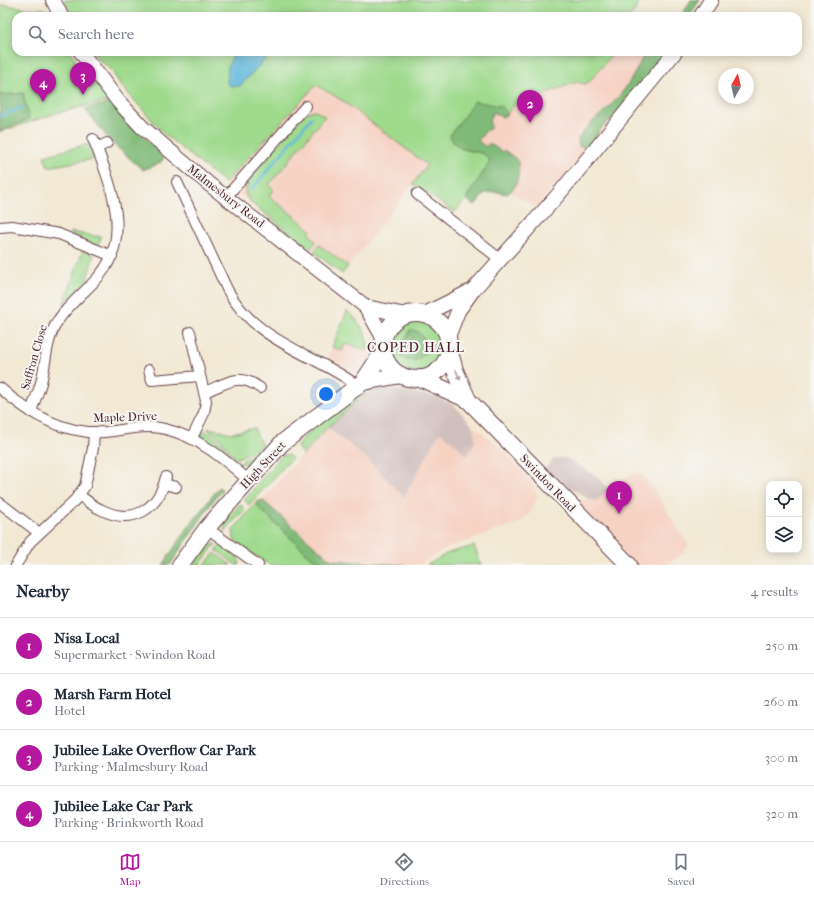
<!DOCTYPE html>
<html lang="en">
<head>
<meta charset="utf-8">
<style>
	:root { --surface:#fff; --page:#f6f6f7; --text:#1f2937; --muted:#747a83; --line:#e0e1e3; --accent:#b5179e }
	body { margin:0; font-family:"IM FELL French Canon",serif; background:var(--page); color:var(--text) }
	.controls { position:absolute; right:12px; bottom:12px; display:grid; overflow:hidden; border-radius:8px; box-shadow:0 2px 10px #0003 }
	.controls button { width:36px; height:36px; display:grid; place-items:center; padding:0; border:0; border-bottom:1px solid var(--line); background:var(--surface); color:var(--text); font:20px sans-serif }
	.compass { position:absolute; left:718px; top:68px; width:36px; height:36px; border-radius:50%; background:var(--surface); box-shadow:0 2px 10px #0003; rotate:8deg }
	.you { position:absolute; left:326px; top:394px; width:14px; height:14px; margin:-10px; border:3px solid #fff; border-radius:50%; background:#1a73e8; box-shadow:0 0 0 6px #1a73e833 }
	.badge { display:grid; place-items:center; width:26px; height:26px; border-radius:50%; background:var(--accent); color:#fff; font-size:13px; font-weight:700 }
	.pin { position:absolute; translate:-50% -33px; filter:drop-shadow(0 1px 2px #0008) }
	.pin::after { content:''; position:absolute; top:21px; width:14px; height:12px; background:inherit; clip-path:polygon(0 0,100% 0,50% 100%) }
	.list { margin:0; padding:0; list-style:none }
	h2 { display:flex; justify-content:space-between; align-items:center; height:52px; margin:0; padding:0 16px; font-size:17px }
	h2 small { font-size:13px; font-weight:400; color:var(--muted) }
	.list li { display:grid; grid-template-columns:26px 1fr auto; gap:12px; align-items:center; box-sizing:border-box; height:56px; padding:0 16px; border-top:1px solid var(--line) }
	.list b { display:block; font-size:15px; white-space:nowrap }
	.list p { margin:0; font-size:13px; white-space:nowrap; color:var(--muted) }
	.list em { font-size:13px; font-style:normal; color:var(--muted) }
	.icon { flex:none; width:22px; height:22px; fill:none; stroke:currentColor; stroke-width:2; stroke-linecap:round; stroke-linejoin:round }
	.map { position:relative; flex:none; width:814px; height:565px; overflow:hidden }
	.search { position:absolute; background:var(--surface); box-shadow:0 2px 10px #0003; left:12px; right:12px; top:12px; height:44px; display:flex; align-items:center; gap:10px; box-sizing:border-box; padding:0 14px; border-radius:12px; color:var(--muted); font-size:15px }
	.sheet { height:276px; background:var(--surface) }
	nav { display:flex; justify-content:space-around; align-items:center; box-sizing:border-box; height:56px; border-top:1px solid var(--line); background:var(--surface); font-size:11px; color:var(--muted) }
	nav a { display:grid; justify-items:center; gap:2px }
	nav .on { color:var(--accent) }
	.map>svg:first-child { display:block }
	.built { fill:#f6d2c3 }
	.industrial { fill:#d1bfbd }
	.green { fill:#9fda8d; stroke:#747c5c; fill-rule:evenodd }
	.forest { fill:#7fba78; stroke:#646c52 }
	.water { fill:#5fb7dc; stroke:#546b84 }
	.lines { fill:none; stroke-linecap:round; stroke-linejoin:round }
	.stream { stroke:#5fb7dc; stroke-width:2.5 }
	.street-casing { stroke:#633d44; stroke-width:12 }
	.secondary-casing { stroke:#633d44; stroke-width:16 }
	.primary-casing { stroke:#633d44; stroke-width:18 }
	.street { stroke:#fff; stroke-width:10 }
	.secondary { stroke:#fff; stroke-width:14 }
	.primary { stroke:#fff; stroke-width:16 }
	.oneway { fill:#ae9aa0 }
	.labels { text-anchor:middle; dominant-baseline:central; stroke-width:4; stroke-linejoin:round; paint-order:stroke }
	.street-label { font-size:12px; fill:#4a1f2b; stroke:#f6f6f2 }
	.quarter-label { font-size:14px; letter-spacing:1px; fill:#4a1f2b; stroke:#f6f6f2 }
</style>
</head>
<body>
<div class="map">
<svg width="814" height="565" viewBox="0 0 814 565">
	<rect width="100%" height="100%" fill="#f6f6f2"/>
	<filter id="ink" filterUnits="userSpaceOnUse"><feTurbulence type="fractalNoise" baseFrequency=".025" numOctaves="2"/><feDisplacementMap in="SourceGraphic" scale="8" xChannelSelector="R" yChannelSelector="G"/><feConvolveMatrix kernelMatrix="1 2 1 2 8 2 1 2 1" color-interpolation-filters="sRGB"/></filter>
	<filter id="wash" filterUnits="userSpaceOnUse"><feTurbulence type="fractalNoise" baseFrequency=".012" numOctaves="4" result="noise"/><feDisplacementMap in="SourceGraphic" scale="16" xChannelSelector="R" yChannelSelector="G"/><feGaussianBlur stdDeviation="0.9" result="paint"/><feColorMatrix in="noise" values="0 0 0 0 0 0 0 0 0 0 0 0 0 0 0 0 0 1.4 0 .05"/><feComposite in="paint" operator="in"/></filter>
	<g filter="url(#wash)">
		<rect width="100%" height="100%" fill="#f2e8d3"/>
		<g class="built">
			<path d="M614 52H648L619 112 536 208 486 176 499 158 474 140 493 109 506 115 515 104 577 82 590 81Z"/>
			<path d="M316 85 343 101 428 166 342 274 225 183Z"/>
			<path d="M347 311 358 322 365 331 368 350 375 352 362 374 327 360Z"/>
			<path d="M472 425 508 454 524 471 534 486 538 497 529 514 521 522 447 548 419 565 331 560 262 500 327 427 366 458 404 497 440 432 460 448 475 433Z"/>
			<path d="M640 472 654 489 688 545 684 553 666 565H635L573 500 595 501 599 499 608 490 635 473Z"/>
		</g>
		<g class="industrial">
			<path d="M385 387 438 397 455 406 472 425 475 433V441L467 456 458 446 440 432 404 497 366 458 327 427 354 400 371 390Z"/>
			<path d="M561 458H566L601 479 608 490 599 499 595 501 590 500 562 482 545 469 554 459Z"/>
		</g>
		<g class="green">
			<path d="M64 0H639L637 8 631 16H72Z"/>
			<path d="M5 5 31 9H45L52 16H16V52H71L82 75 84 83 95 82 112 100 57 113 0 132V6Z"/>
			<path d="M93 52H614L590 81 585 84 577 82 515 104 506 115 505 110 499 106 490 105 450 135C458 159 483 144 490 162L467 198 455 212 413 184 427 165 343 101 316 85 225 183 165 135 120 84 109 67 100 61Z"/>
			<path d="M314 110 325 116 269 185 274 190 269 196 310 229V234L316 242 310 249 249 201 245 193 248 180 305 113Z"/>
			<path d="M88 144 94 159 48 167 44 156Z"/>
			<path d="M70 232 101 237 98 246 70 234Z"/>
			<path d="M319 245 348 266 342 274 314 252Z"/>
			<path d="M83 250 94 255 86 282 64 303Z"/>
			<path d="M347 311C360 322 368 333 368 350L345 344 342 351 332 347Z"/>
			<path d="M413 320C450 320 451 371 417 372 384 374 379 326 413 320ZM409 331 416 360H406L400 356 399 350 400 343 409 335Z"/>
			<path d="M366 393 326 429 303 455 297 447C300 435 346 403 358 394Z"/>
			<path d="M201 428 222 443 235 461 233 462 202 438Z"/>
			<path d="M209 428 232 433 254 428 262 446 236 459 221 439 208 430Z"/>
			<path d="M260 449 263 451 248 463 237 464Z"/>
			<path d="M282 455H288L292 458 249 505 244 500Z"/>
			<path d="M257 502 259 508 312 558 330 565H271L264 562 234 540 233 530Z"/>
			<path d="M240 504 245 509 224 532 225 522Z"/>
			<path d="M216 544 199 565H193L206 546Z"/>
			<path d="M220 545 237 556 240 565H236L216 550Z"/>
			<path d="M474 546 481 564 427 565 448 553Z"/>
			<path d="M215 553 231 565H204Z"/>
		</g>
		<g class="forest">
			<path d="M691 0H700L689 16H681Z"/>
			<path d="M645 52H666L654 69 619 112 600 129 591 144 585 147 579 146 578 139C586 126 596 119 608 108 624 93 636 73 645 52Z"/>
			<path d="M23 93 29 119 0 131V95Z"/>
			<path d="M475 101 503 107 506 115 502 117 493 112 489 121 491 126 489 130 487 129 478 141 486 147 489 143 502 152 504 150 516 159 519 164C518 177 519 186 507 194L498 192 485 193 476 204 473 205 467 200 468 195 490 162C483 144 458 159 450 135Z"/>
			<path d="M112 102 164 158 160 163 143 170 111 142 85 109Z"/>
			<path d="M410 330C421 330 426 340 427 351L417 360H406L400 356 399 350 400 343 409 335Z"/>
			<path d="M219 487 223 490 215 498 170 565H163L183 534Z"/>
			<path d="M262 500 331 560 405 565H330L312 558 259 508 257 502Z"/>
		</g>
		<path class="water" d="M235 52H272L240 86H231L227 83 228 66Z"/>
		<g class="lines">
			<g class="stream">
				<path d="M0 116 23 107"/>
				<path d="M252 189 312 117"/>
			</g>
		</g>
	</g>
	<g filter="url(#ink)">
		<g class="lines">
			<g class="street-casing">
				<g id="street">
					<path d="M93 139 97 148 107 143"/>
					<path d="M177 182 227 289C256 343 312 352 358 386"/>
					<path d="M417 194 501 260"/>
					<path d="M226 197 306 106"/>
					<path d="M0 227 12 226 59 234 112 256"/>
					<path d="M190 332 206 401 204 413 192 438"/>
					<path d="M149 370 152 380 200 376"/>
					<path d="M0 388C28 413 65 435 105 432 125 430 145 424 165 429 198 437 223 458 248 480"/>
					<path d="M205 392C227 383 238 372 260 388"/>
					<path d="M31 412C34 402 38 393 41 383 46 363 46 340 57 322 68 304 87 291 100 275 131 238 112 188 97 148"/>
					<path d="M164 484 176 487"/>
					<path d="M79 495C86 500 93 506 100 509 132 526 158 510 166 477"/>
					<path d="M0 503 38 532"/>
					<path d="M207 528 258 565"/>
					<path d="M16 565 30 542 75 500 85 486 93 448 94 432"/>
				</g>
			</g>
			<g class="secondary-casing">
				<g id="secondary">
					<path d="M53 0 61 16"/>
					<path d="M701 16 711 0"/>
					<path d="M81 52 118 101 142 127 210 185 366 307 384 339"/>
					<path d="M366 307 406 315"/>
					<path d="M425 314 469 292"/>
					<path d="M448 337 458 311 473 290 558 195 675 52"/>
				</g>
			</g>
			<g class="primary-casing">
				<g id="primary">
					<circle cx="416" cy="346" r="33"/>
					<path d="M449 349 455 370 468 400"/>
					<path d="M420 378 468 400 629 565"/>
					<path d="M363 382 384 350"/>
					<path d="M180 565 207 528 282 443 363 382 401 375"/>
				</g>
			</g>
			<use href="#street" class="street"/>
			<use href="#secondary" class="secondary"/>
			<use href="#primary" class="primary"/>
		</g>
		<defs><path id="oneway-solid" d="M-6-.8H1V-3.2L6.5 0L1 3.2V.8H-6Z"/></defs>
		<use class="oneway" href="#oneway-solid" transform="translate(458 375) rotate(68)"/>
	</g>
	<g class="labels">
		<g class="street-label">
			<text transform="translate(226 196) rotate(38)">Malmesbury Road</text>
			<text transform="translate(34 357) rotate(-74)">Saffron Close</text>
			<text transform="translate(125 417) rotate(-2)">Maple Drive</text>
			<text transform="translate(263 465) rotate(-47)">High Street</text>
			<text transform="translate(548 483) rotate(46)">Swindon Road</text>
		</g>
		<g class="quarter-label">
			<text x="416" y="347">COPED HALL</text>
		</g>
	</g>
</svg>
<div class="controls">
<button><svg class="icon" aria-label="locate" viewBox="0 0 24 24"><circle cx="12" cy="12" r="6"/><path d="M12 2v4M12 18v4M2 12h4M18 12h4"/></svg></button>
<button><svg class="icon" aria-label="layers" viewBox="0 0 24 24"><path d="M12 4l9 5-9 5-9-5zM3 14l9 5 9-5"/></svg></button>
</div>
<svg class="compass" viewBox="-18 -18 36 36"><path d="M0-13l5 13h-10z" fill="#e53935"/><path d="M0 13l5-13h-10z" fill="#747a83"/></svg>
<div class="you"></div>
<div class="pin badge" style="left:619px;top:514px">1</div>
<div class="pin badge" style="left:530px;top:123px">2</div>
<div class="pin badge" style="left:83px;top:95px">3</div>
<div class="pin badge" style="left:43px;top:102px">4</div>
<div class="search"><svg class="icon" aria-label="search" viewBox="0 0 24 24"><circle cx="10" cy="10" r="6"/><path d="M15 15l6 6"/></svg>Search here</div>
</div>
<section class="sheet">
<h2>Nearby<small>4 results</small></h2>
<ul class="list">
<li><span class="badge">1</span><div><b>Nisa Local</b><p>Supermarket · Swindon Road</p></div><em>250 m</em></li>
<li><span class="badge">2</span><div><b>Marsh Farm Hotel</b><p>Hotel</p></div><em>260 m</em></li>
<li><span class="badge">3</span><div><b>Jubilee Lake Overflow Car Park</b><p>Parking · Malmesbury Road</p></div><em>300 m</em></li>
<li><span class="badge">4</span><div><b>Jubilee Lake Car Park</b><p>Parking · Brinkworth Road</p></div><em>320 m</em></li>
</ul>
</section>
<nav>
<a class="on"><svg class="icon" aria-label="map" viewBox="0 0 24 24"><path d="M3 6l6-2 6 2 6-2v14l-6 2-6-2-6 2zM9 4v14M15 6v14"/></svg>Map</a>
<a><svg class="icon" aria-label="directions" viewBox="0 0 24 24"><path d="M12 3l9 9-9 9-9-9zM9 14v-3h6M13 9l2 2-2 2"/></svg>Directions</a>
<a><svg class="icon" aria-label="saved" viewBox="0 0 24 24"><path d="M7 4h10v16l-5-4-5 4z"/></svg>Saved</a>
</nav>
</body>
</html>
